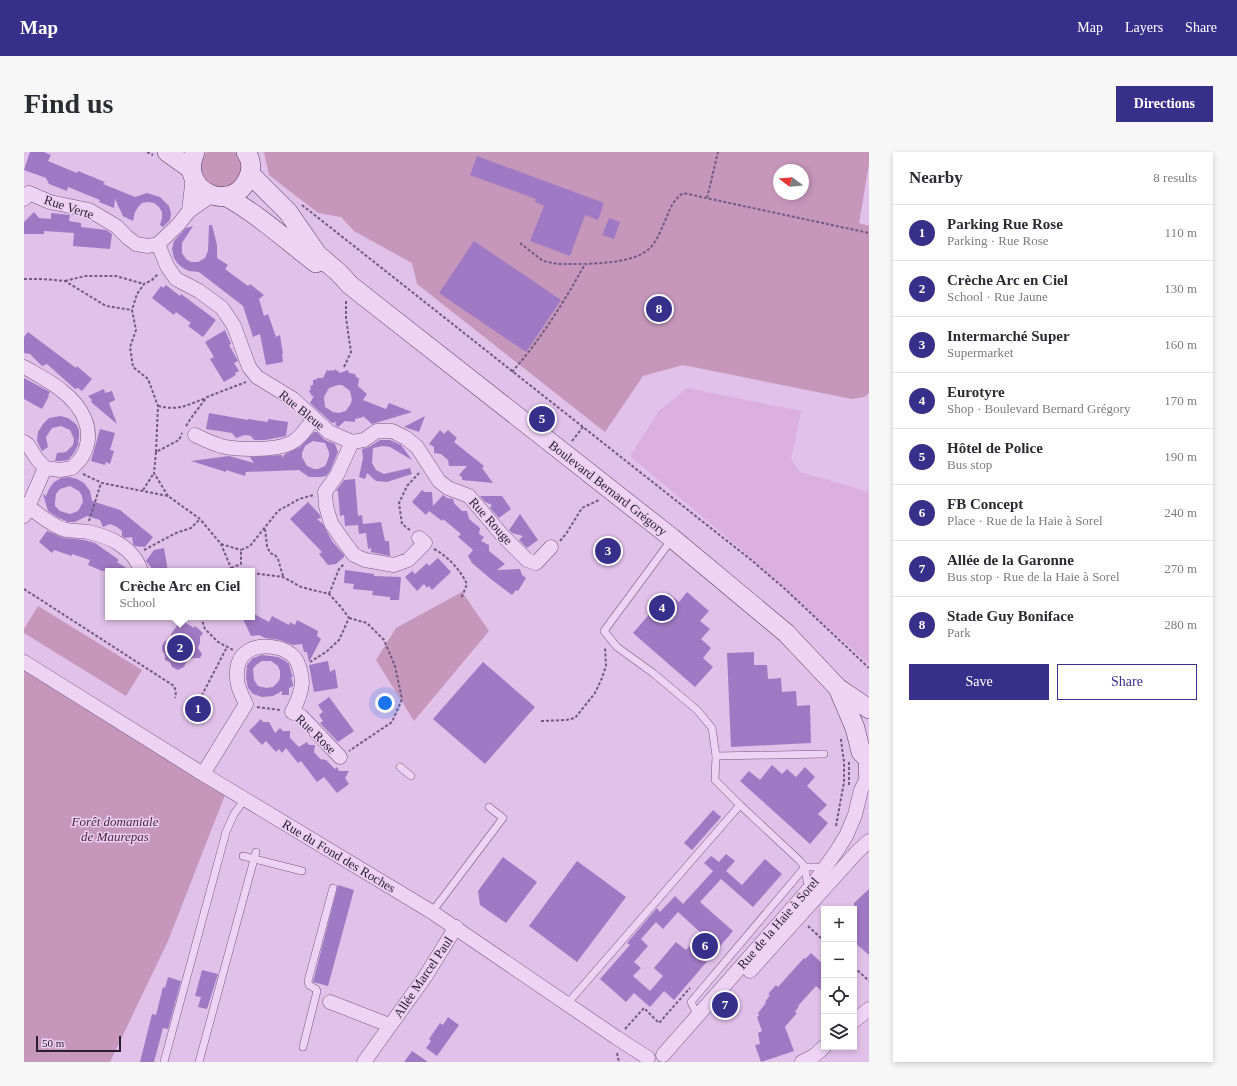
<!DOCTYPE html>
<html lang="en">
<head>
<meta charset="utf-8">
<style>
	:root { --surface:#fff; --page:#f7f7f7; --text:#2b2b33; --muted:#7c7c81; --line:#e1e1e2; --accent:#382f8a }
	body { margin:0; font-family:"Times New Roman",serif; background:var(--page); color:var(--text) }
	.controls { position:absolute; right:12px; bottom:12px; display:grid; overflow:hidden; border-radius:0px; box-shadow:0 2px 6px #0003 }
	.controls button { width:36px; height:36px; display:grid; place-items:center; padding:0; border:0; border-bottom:1px solid var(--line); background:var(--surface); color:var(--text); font:20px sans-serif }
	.compass { position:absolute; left:749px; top:12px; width:36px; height:36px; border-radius:50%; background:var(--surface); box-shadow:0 2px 6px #0003; rotate:286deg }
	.scale { position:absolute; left:12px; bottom:10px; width:85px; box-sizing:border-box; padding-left:4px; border:2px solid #291d32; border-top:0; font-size:11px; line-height:14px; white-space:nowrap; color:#291d32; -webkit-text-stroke:3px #ebcff1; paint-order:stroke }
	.you { position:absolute; left:361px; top:551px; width:14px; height:14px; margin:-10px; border:3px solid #fff; border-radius:50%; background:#1a73e8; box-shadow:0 0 0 6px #1a73e833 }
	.badge { display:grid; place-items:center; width:26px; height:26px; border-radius:50%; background:var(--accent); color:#fff; font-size:13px; font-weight:700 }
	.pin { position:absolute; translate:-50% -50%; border:2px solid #fff; box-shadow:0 1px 4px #0006 }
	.popup { position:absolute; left:81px; top:416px; width:150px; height:52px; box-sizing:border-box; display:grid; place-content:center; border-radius:0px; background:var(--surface); filter:drop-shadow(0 1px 3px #0005); font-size:13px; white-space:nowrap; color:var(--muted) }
	.popup b { font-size:15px; color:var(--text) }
	.popup::after { content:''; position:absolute; left:50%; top:100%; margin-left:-8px; border:8px solid transparent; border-top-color:var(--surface) }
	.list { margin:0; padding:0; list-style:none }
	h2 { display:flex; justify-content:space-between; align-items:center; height:52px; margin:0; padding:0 16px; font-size:17px }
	h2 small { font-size:13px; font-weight:400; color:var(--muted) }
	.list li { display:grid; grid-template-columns:26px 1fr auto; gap:12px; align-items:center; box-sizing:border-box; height:56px; padding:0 16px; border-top:1px solid var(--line) }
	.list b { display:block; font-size:15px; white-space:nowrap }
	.list p { margin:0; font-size:13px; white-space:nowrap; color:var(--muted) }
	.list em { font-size:13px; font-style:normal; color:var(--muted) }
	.actions { display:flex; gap:8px; padding:12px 16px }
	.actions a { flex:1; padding:9px 0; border:1px solid var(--accent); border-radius:0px; text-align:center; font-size:14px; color:var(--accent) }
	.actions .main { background:var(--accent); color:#fff }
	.icon { flex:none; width:22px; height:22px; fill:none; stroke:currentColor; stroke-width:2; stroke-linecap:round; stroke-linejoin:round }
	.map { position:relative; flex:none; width:845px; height:910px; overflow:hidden; border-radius:0px }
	header { display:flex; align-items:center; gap:24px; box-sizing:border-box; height:56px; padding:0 20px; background:var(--accent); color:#fff }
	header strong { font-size:19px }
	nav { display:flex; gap:22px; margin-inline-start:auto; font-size:14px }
	.intro { display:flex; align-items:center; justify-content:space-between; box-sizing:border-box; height:96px; padding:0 24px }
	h1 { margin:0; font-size:28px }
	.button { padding:10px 18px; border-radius:0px; background:var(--accent); color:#fff; font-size:14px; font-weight:700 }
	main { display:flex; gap:24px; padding:0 24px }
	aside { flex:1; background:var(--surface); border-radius:0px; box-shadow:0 2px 6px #0003 }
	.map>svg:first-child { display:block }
	.farmland { fill:#dbafde }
	.green { fill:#c696bb; fill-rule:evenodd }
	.building { fill:#a079c4; fill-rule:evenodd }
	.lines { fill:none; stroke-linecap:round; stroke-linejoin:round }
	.lane-casing { stroke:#725a81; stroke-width:8 }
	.street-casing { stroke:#725a81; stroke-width:15 }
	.secondary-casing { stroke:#543d62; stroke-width:20 }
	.path { stroke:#725a81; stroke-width:2; stroke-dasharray:3 2; stroke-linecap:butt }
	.lane { stroke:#eed3f5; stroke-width:7 }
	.street { stroke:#eed3f5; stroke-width:14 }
	.secondary { stroke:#eed3f5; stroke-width:19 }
	.labels { text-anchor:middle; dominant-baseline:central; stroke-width:3; stroke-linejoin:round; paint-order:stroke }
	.street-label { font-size:13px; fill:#291d32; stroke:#ebcff1 }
	.park-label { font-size:13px; font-style:italic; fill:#4c253f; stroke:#ebcff1 }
</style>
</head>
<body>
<header>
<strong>Map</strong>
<nav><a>Map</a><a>Layers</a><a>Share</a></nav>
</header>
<div class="intro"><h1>Find us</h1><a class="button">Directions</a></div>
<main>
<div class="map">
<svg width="845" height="910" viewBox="0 0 845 910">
	<rect width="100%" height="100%" fill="#e1c0e9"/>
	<path class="farmland" d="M663 236 777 259 767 308 776 320 845 340V512L711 392 606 304 635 259Z"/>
	<g class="green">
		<path d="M183 0H211C221 11 219 27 206 34 204 35 202 36 200 37 196 37 191 36 187 35L176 20 177 6Z"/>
		<path d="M240 0H845V12L835 71 845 74V241L840 245 828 247 659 213 619 224 581 280 393 132 388 111 330 79 317 65 294 61 245 23ZM755 18H779V42H755Z"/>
		<path d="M438 440 465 479 390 569 352 508 372 476Z"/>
		<path d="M14 454 118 518 102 544 0 481V477Z"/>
		<path d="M0 503 201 643 144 789 86 910H0Z"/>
	</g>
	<g class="building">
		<path d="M6 0H20L27 3 24 9 53 21 54 19 81 30 79 32 111 45 123 41 136 45 145 54 147 61 146 68 139 75 136 73 138 66V60L135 55 130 51 124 50 118 51 115 54 111 60 109 69 99 64 91 47 90 56 75 50 76 48 44 35 43 39 25 32 22 26 0 18Z"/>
		<path d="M453 4 580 51 574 68 561 63 546 104 506 89 520 54 511 50 512 47 446 23Z"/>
		<path d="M10 60 15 66 27 67V61L46 63 45 69 57 71V75L82 78 88 82 86 97 49 94 50 81 20 79V82H0V70Z"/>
		<path d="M585 66 596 70 590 87 578 83Z"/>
		<path d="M185 73H188L193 93V106L204 113 201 117 224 134 226 132 240 143 235 147 240 164 244 162 252 185 256 183 259 202H258L259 210 242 213 236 182 229 185 219 154 175 120 165 119 159 116 154 112 150 106 148 97 150 89 162 76 169 74 158 91V101L162 107 167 110H174L181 106 184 99Z"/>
		<path d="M450 89 537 148 502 200 415 141Z"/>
		<path d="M142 133 156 144 157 142 192 168 179 185 164 174 167 171 152 160 150 163 128 146 137 134 139 136Z"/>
		<path d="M201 178 207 192 205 193 214 209 210 211 215 219 211 221 212 223 200 230 186 207 190 205 181 190Z"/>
		<path d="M4 180 52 216 53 214 68 227 58 239 54 236 51 237 23 212 18 214 6 202 0 201V185Z"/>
		<path d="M311 217 316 221 324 218 325 221 331 222 333 226H335L334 234 343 242 339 248 362 257 365 251 388 260 348 272 339 264V265L331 267V270L321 269 314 275 311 272 313 270 308 271 286 251 290 244H288L285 239 287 237 286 234 289 233V228L293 227V226H299L303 218 306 219 307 218 310 219ZM314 233H318L326 239 328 248 326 253 322 259 315 261 309 260 301 255 300 245 305 236Z"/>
		<path d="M0 226 26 240 24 244H25L18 257 0 247Z"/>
		<path d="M80 237 81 241 88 239 91 248 85 251 93 272 67 250 68 248 64 244Z"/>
		<path d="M185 261 224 268V267L244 270V267L264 270 262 284 241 288H230L227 284 221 283 212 286 208 281 182 277Z"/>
		<path d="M36 264 44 266 52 272 55 278V285L54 293 50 301 44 308 36 309H31L33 301 42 300 49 293 50 287 46 278 37 274 28 276 22 285 24 295 18 299 13 289 14 280 19 272 25 266Z"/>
		<path d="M401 264 395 280 380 275Z"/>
		<path d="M76 277 91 281 86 298 90 299 86 312 82 310 81 313 67 309Z"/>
		<path d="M416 278 420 282 424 278 433 286 430 290 460 314 458 316 469 331 438 328V325L435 323 443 314H425L424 308 417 302 410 301V295L405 292Z"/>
		<path d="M290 280H293L301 288 311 292 314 300 306 319 302 324 297 325H285L275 318 222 320 221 324 202 318V320L167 309 205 304 230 311 226 305 258 303V306L261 302 276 295ZM289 289 301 291 305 300V304L303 310 301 314 294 317H290L283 314 278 305V301L281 294Z"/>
		<path d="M356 288H366L377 293 388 308 366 295 359 294 349 296 348 311 352 318 360 322 386 316 388 322 363 330 352 329 343 321 341 327 335 325 339 306 338 297 345 295Z"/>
		<path d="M45 325 53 327 60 331 66 339 68 349 96 358 129 385 121 395 111 394 109 392 108 385 101 386 98 384V379L93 375 86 372 79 375 76 368 63 364 51 370H44L33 365 24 359 19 342 22 344 25 337 30 330 37 326ZM46 334 55 339 58 344 59 350 54 359 46 362 36 359 31 354V350L32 342 36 337Z"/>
		<path d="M331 327 334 364 338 363 339 372 357 370 361 389H365L366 404 347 400V396L344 397 342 381 335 382 334 373 321 374 320 363 316 364 314 339H312L320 328Z"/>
		<path d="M398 338 401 340H408L409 354 419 343 423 346 429 347 430 351 438 359H443L445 367 456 376 455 382 460 385 457 389 465 393V399L481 412 473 418 496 417 498 423 502 426 494 439 492 438 488 443 468 428 448 411 444 404 449 398 434 385 437 382 419 367 418 369 405 359 402 363 388 350Z"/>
		<path d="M456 344H478L487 357 475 366 466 356 468 353 461 350Z"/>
		<path d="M284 350 296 363 297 366 293 367 299 372 308 389 320 403V405L312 412 304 413 295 402 298 400 266 367Z"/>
		<path d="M496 362 514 388 503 396 495 388 499 384 488 381 485 378Z"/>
		<path d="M23 379 40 386 60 388 71 391 95 408 93 410 107 419H78L64 413 66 408 48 402V404L30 398 28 401 15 390Z"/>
		<path d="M140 396 144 419H128L127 415 122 409 130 398Z"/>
		<path d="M414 406 427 420 408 438 405 434 403 436 400 432 393 439 381 425 388 419 391 422 403 411 405 414Z"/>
		<path d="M321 418 350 422V424L377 425 375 448H366V445L348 443 349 439 329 437 330 432 320 431Z"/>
		<path d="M663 440 685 459 676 469 686 477 677 487 687 496 679 506 689 515 671 535 609 481 644 441 655 450Z"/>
		<path d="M228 461 245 470 248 464 265 473 266 470 271 473 273 468 294 479 293 484 297 487 285 510 283 500H280L278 492 269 493 256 488 241 486 235 483 227 484 218 465H228Z"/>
		<path d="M157 468 170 476 171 474 179 481 176 485V491L174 496 178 502 176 506H169L163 508 160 515 154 518 148 515 146 510 141 508V503L138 498V494L141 489 147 487V482Z"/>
		<path d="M730 500V513H743L744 527 757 526 758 540 772 539 773 554 786 553 787 591 707 595 703 501Z"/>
		<path d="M238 503 254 505 260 508 265 512 268 523 269 525H267L269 532V534L265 536V543H258V539L249 544 238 545 229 542 224 536 222 526 223 513 229 506ZM238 509H247L254 514 256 519V526L254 530 249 535 242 536 234 534 230 528 229 517 232 513Z"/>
		<path d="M304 509 306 520 311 517 314 536 290 540 285 513Z"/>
		<path d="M459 510 511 555 461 612 409 567Z"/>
		<path d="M305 545 330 579 314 590 296 571 299 569 295 563 299 560 294 553Z"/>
		<path d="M237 567 239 570H245L251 581 256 576 259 579H266V586L275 595 283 590 285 593H291L290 600 296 607 302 608 311 617 313 615 315 619H325L321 626 325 632 313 641 300 625 293 630 277 609 274 611 262 596 258 601 255 597 252 600 242 589 238 593 225 579Z"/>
		<path d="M748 613 758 622 763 617 772 625 781 615 791 625 783 634 803 653 794 662 804 671 786 692 716 629 725 619 736 628Z"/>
		<path d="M689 658 697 665 668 698 660 691Z"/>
		<path d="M702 702 711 709 702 719 718 733 741 707 758 722 729 755 697 727 676 750 709 779 650 848 640 839 626 855 610 841 602 850 576 827 606 793 603 791 633 756 636 760 651 744 659 752 689 719 680 711 687 704 695 710ZM654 760 677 781 662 798 652 790 630 816 639 824 626 839 609 824 617 816 610 810 624 794 617 787 632 770 639 777Z"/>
		<path d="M479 705 513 730 482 771 456 753 454 739Z"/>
		<path d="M553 709 602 745 553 810 505 774Z"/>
		<path d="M314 733 330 738 304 834 289 830Z"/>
		<path d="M845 737V803L830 790V751Z"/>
		<path d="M787 801 800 813V841L792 834 774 854H775L771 860 773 861 761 875 770 899 737 910 731 893 736 892 734 881 738 879 733 865 735 864 734 861 742 851 741 850 746 843 744 842 752 833 754 835 780 806 781 807Z"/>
		<path d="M178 818 194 822 183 857 174 855 177 845 171 844Z"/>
		<path d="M144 825 157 829 144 877 139 876 130 910H116L128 862 132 863 139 835 141 836Z"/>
		<path d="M424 865 435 873 413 904 402 896 407 889 405 887 416 871 419 873Z"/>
		<path d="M388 899 404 910H380Z"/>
	</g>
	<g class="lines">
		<g class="lane-casing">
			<g id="lane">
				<path d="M648 387 580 479 593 495 629 521 673 558 688 576 692 604 691 628 716 653 775 708 781 715 783 729 787 735"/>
				<path d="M692 604 800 602"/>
				<path d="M376 615 387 624"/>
				<path d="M219 704 278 719"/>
				<path d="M408 760 479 666 465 655"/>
				<path d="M543 852 716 653"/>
				<path d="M674 864 667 850 781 715H794L800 718"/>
				<path d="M279 895 293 839 292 837 285 833 284 829 309 736"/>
				<path d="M140 910 202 680 210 662 221 647"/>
				<path d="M175 910 232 700"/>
			</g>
		</g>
		<g class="street-casing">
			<g id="street">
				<path d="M0 47 5 41 26 50 65 58 92 74 103 85 112 92 124 94 134 92 154 73 165 59 181 48 186 43"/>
				<path d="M165 59 169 24"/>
				<path d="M134 92 143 114 152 127 175 139 198 156 210 174 225 215 233 225 269 247 305 280 328 290"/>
				<path d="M0 215C12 222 26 229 37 238 58 254 73 279 58 305 55 309 51 313 48 316L36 318 21 316"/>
				<path d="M171 283C179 287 188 291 197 294 213 298 251 299 267 291 277 286 283 275 290 266"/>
				<path d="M0 290 4 293 13 307 21 316"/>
				<path d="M0 352C13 360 24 372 39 377 47 380 56 378 64 380 85 384 110 396 117 419"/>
				<path d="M0 364 21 316"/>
				<path d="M395 386 401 391 384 408 370 413 341 408 330 403 318 387 307 371 302 354 301 340 313 323 328 290 340 288 353 279H368L382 286 393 295 415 329 424 336 445 344 478 383 503 408 512 411 527 395"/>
				<path d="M0 510 179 622 408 760 593 886 624 906"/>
				<path d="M179 622 222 552C218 544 213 535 213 526 211 499 231 491 254 496 259 497 267 501 270 505 275 511 278 523 278 531 277 542 273 551 268 560L277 564 316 605"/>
				<path d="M726 819 833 700 845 689"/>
				<path d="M306 850 360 871 365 874"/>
				<path d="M830 869 845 857"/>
				<path d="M639 903 787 735 812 700 822 684 831 663 837 638 844 625"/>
				<path d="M340 910 401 825 432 775"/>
				<path d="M778 910 790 904 800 895"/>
			</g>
		</g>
		<g class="secondary-casing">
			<g id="secondary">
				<path d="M143 0 167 17"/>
				<path d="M171 0C153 40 210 64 225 24 228 16 227 7 222 0"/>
				<path d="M226 22 264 60 293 102 315 121 326 133 648 386 762 481 814 536 845 557"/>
				<path d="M201 44C234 62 262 88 292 111"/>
				<path d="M814 536 831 576 837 600 845 608"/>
				<path d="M845 606 844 618 845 628"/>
			</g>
		</g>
		<g class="path">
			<path d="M123 0 129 3"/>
			<path d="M683 46 694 0"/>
			<path d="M278 53 726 407 761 437 845 516"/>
			<path d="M496 91 519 109 534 112H560"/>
			<path d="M0 127H18L41 129 82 154 108 158"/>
			<path d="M41 129 61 124H92L120 132"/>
			<path d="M320 215 327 200 322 166V148"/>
			<path d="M488 220C517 187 540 150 561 112 580 111 612 110 626 96 633 89 637 78 641 69 646 57 648 49 659 41L845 81"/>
			<path d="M134 254C155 259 163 253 182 246"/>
			<path d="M162 274 167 266 183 245 222 230"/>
			<path d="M548 289 559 275"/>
			<path d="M132 300 134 254 124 227 109 215 106 195 112 178 108 158 113 142 120 132 128 128 134 122"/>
			<path d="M59 322 78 331 144 344 176 367 197 392 207 416 205 419"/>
			<path d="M119 338 130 321"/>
			<path d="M144 344 130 321 132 300 155 288 158 281"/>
			<path d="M65 369 77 331"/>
			<path d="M241 377 243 394 246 401 251 403 254 407 259 424"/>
			<path d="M386 378 378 372 375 351 383 334 395 321"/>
			<path d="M536 389 542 382 558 356 575 348"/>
			<path d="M197 392 217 398"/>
			<path d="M410 397C425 405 436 418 443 432L437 447"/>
			<path d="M120 398 152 381 167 376 176 367"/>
			<path d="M207 416 217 412V398L226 394 254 359 275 347 290 343"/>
			<path d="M214 419H215"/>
			<path d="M228 421 259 425 277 435 305 442 317 455 325 466 315 488 302 500 286 510"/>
			<path d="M0 437 150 534 152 540 151 546"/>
			<path d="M305 442 315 417 320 412"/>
			<path d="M177 465 181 477 194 490 209 498"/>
			<path d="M325 466 343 471 360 488 371 514 378 547 368 570 325 599"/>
			<path d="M233 555 256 558"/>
			<path d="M169 556 178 543 203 495"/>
			<path d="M517 569 542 568 551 566 571 541 578 526 582 514 581 495"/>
			<path d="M825 633V609"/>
			<path d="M812 674 820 630V610L817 588 818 585"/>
			<path d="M784 774 800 789"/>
			<path d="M830 815 845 829"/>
			<path d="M601 877 620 856 635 871 666 836"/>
			<path d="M593 901 595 910"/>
		</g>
		<use href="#lane" class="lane"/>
		<use href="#street" class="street"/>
		<use href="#secondary" class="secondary"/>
	</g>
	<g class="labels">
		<g class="street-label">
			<text transform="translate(45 55) rotate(18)">Rue Verte</text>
			<text transform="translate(278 258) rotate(39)">Rue Bleue</text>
			<text transform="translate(584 336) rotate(38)">Boulevard Bernard Grégory</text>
			<text transform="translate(467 369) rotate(48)">Rue Rouge</text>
			<text transform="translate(292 582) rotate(44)">Rue Rose</text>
			<text transform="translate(315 704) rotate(31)">Rue du Fond des Roches</text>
			<text transform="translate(754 771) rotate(-49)">Rue de la Haie à Sorel</text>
			<text transform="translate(399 825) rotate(-56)">Allée Marcel Paul</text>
		</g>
		<g class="park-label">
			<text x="91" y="669">Forêt domaniale<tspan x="91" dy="15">de Maurepas</tspan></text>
		</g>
	</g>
</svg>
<div class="controls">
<button>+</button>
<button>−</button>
<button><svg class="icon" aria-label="locate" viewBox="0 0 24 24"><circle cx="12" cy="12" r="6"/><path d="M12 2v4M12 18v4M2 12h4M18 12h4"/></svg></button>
<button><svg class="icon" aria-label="layers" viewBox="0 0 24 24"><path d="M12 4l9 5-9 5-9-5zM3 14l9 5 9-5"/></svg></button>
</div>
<svg class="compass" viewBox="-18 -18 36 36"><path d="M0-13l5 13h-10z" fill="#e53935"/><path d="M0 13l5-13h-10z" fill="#7c7c81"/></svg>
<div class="scale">50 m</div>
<div class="you"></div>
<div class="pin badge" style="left:174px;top:557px">1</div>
<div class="pin badge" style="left:156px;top:496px">2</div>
<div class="popup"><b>Crèche Arc en Ciel</b>School</div>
<div class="pin badge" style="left:584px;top:399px">3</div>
<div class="pin badge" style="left:638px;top:456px">4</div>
<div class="pin badge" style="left:518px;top:267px">5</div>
<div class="pin badge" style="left:681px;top:794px">6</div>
<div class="pin badge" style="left:701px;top:853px">7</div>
<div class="pin badge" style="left:635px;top:157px">8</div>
</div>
<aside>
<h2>Nearby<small>8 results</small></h2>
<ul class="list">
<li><span class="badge">1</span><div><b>Parking Rue Rose</b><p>Parking · Rue Rose</p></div><em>110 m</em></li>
<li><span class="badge">2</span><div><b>Crèche Arc en Ciel</b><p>School · Rue Jaune</p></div><em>130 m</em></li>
<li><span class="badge">3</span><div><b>Intermarché Super</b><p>Supermarket</p></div><em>160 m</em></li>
<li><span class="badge">4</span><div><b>Eurotyre</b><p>Shop · Boulevard Bernard Grégory</p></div><em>170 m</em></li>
<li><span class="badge">5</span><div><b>Hôtel de Police</b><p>Bus stop</p></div><em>190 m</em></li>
<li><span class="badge">6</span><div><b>FB Concept</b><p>Place · Rue de la Haie à Sorel</p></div><em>240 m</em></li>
<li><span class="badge">7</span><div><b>Allée de la Garonne</b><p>Bus stop · Rue de la Haie à Sorel</p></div><em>270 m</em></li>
<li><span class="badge">8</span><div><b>Stade Guy Boniface</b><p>Park</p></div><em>280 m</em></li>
</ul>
<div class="actions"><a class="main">Save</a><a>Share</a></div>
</aside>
</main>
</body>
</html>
